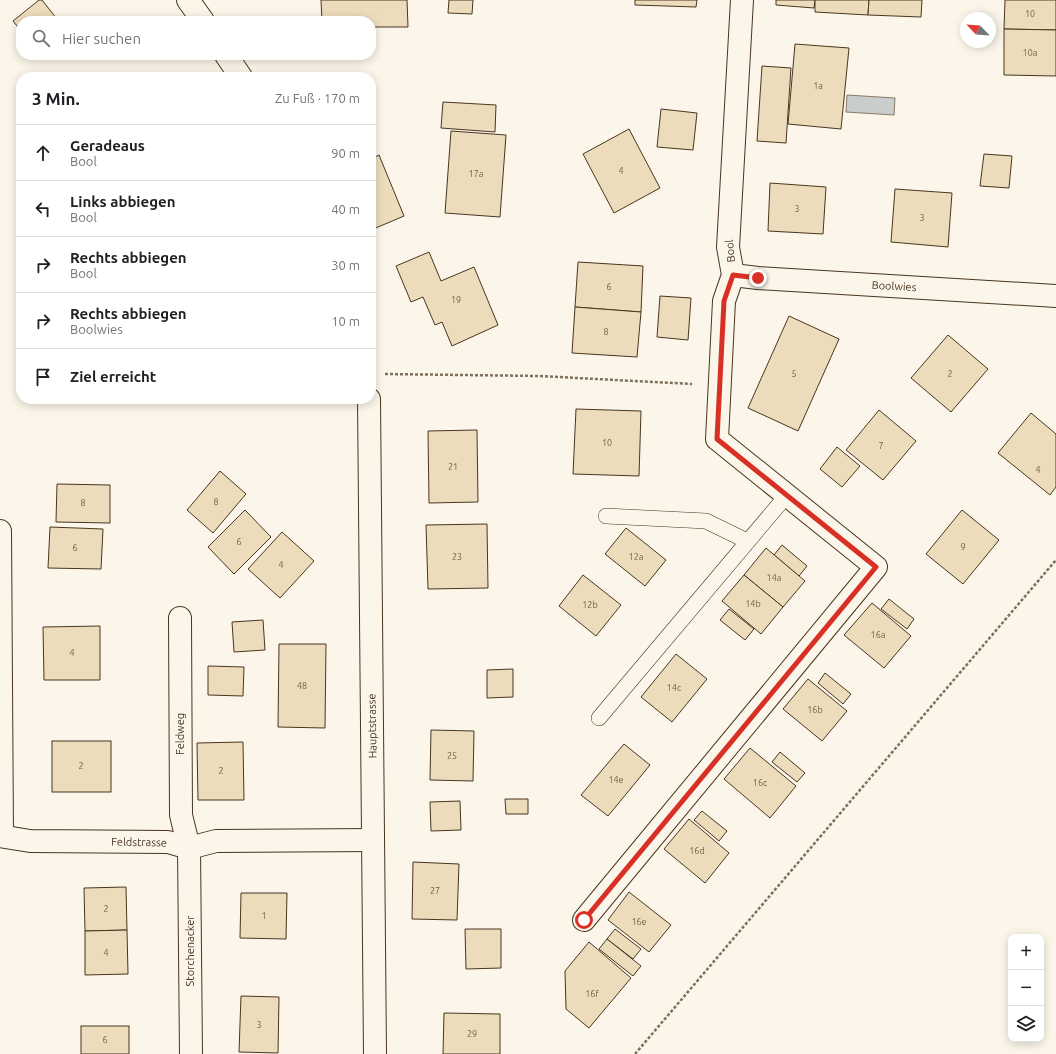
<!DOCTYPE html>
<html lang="de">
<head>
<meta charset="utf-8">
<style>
	:root { --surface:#fff; --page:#f6f6f6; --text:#202124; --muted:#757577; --line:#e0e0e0 }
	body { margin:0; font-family:Ubuntu,sans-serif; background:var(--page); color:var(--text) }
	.controls { position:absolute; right:12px; bottom:12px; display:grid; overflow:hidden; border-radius:8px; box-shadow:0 2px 10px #0003 }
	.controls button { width:36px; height:36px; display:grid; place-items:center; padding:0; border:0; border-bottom:1px solid var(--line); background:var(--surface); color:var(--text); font:20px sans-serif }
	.compass { position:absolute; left:960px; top:12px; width:36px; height:36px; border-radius:50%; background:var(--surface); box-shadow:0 2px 10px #0003; rotate:295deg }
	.stop { position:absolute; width:12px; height:12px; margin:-9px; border:3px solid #d93025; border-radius:50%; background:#fff }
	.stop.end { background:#d93025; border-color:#fff; box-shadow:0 1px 4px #0008 }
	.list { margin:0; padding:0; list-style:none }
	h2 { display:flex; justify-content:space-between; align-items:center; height:52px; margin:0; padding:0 16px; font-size:17px }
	h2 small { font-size:13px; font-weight:400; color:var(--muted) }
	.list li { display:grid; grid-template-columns:26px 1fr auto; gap:12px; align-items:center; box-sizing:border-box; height:56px; padding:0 16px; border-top:1px solid var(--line) }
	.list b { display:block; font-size:15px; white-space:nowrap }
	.list p { margin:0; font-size:13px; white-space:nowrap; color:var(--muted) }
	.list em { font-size:13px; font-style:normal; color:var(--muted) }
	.icon { flex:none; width:22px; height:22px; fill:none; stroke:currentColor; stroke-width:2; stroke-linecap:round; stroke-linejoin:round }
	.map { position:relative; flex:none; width:1056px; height:1054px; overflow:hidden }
	.search { position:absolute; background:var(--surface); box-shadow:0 2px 10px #0003; left:16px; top:16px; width:360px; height:44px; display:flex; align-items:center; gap:10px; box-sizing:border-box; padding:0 14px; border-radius:16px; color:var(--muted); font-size:15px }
	.panel { position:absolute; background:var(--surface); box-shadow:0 2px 10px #0003; left:16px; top:72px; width:360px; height:332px; border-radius:16px }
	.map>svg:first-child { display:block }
	.water { fill:#c9cecd; stroke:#887966 }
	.building { fill:#ecdcbc; stroke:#4a3520 }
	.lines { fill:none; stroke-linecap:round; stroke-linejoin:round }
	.lane-casing { stroke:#4a3520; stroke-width:16 }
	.street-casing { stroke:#4a3520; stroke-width:24 }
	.secondary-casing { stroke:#4a3520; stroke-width:24 }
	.path { stroke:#7f6f5c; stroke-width:2.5; stroke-dasharray:3 2; stroke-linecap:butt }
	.lane { stroke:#fbf6e9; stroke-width:15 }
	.street { stroke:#fbf6e9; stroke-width:22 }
	.secondary { stroke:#fbf6e9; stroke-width:22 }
	.route { stroke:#d93025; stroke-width:5 }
	.labels { text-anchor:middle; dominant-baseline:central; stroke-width:3; stroke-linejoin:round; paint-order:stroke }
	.number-label { font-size:9px; fill:#725f47 }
	.street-label { font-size:11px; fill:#4a3520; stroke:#fbf6e9 }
</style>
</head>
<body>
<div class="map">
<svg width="1056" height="1054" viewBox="0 0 1056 1054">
	<rect width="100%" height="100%" fill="#fbf6e9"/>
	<path class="water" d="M847 95 895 98 894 115 846 112Z"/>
	<g class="building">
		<path d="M39 0H42L57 19 55 21H21V31L13 21Z"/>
		<path d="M321 0H407L408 27H371V21H322Z"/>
		<path d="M449 0H473L472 14 448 13Z"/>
		<path d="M635 0H697L696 7 635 5Z"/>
		<path d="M776 0H815L814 8 776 5Z"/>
		<path d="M815 0H869L868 15 815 12Z"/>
		<path d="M869 0H922L921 17 868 15Z"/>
		<path d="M1005 0H1056V30L1004 29Z"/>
		<path d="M1004 29 1056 30V76L1004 75Z"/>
		<path d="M795 44 849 48 841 129 788 124Z"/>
		<path d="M762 66 791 68 786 143 757 141Z"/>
		<path d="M443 102 496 105 495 132 441 128Z"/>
		<path d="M661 109 697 113 693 150 657 147Z"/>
		<path d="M629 129 660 188 614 213 583 154Z"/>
		<path d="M451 131 506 135 500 217 445 213Z"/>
		<path d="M984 154 1012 156 1009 188 980 186Z"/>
		<path d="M379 155 404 216 371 230V159Z"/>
		<path d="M770 183 826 187 823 234 768 231Z"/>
		<path d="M895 189 952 193 948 247 891 242Z"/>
		<path d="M429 252 441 281 474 267 498 325 452 346 442 322 435 325 423 297 411 302 396 266Z"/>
		<path d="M578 262 643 266 641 312 575 307Z"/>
		<path d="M660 296 691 298 688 340 657 337Z"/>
		<path d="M575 307 641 312 637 357 572 353Z"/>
		<path d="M789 316 839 339 798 431 748 408Z"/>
		<path d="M948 335 988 369 951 412 911 378Z"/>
		<path d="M576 409 641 411 639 476 573 474Z"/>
		<path d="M879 410 916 441 883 480 846 450Z"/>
		<path d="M1031 413 1056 434V487L1050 495 998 453Z"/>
		<path d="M477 430 478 502 429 503 428 431Z"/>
		<path d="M837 447 860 466 842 487 820 469Z"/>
		<path d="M220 471 246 494 213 533 187 510Z"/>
		<path d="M57 484 110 485V523L56 522Z"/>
		<path d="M245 510 271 537 234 574 208 547Z"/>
		<path d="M962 510 999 540 963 584 926 554Z"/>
		<path d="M487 524 488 588 428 589 426 525Z"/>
		<path d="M50 527 103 529 101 569 48 568Z"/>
		<path d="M626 528 666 560 645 586 605 554Z"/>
		<path d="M282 532 314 561 280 598 248 569Z"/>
		<path d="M782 545 807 566 799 576 774 555Z"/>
		<path d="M766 548 805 581 783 607 744 575Z"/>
		<path d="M583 575 621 605 596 636 559 606Z"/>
		<path d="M744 575 783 607 761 634 722 601Z"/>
		<path d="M889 599 914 619 907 629 881 609Z"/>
		<path d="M872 603 911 636 884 668 844 635Z"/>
		<path d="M729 609 754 629 745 640 720 620Z"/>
		<path d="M263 620 265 650 234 652 232 622Z"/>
		<path d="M100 626V680H44L43 627Z"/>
		<path d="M279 644H326L325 728 278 727Z"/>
		<path d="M676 654 707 679 672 722 641 697Z"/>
		<path d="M208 666 244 667 243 696 208 695Z"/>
		<path d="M513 669V697L487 698V670Z"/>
		<path d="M825 673 851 694 843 704 818 683Z"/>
		<path d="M808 679 847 711 822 741 783 709Z"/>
		<path d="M431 730 474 731 473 781 430 780Z"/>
		<rect x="52" y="741" width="59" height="51"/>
		<path d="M243 742 244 800H198L197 743Z"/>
		<path d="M624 744 650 765 608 816 581 795Z"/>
		<path d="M750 748 796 786 770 818 724 779Z"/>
		<path d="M780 752 805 773 797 782 772 762Z"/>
		<path d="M505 799H528V814H506Z"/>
		<path d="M460 801 461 830 431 831 430 802Z"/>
		<path d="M702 811 727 831 719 841 694 820Z"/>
		<path d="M689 819 729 853 705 883 664 849Z"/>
		<path d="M413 862 459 864 457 920 412 919Z"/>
		<path d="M126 887 127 930 85 931 84 888Z"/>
		<path d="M629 892 671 925 649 952 608 920Z"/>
		<path d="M241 893H287L286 939 240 938Z"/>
		<path d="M465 929H501V968L466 969Z"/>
		<path d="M615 929 641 949 633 959 607 939Z"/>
		<path d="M127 930 128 974 85 975V931Z"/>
		<path d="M607 939 641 966 633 976 599 949Z"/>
		<path d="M589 942 631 978 589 1028 566 1009 565 971Z"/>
		<path d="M241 996 279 997 278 1053 239 1052Z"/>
		<path d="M444 1013 500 1014V1054H443Z"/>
		<rect x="81" y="1026" width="48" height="28"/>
	</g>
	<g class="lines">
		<g class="lane-casing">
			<g id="lane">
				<path d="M606 516 706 521 747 541"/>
				<path d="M599 718 787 495"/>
			</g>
		</g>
		<g class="street-casing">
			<g id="street">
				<path d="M733 275 758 278 1056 296"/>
				<path d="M0 531 2 836"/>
				<path d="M180 618 181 815 189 848 191 1054"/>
				<path d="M0 836 30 841 168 842 189 848 216 841 373 840"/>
				<path d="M584 920 876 567 717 439 724 301 733 275 728 247 742 0"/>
			</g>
		</g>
		<g class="secondary-casing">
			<g id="secondary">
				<path d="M188 0 203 21"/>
				<path d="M226 55 241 77"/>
				<path d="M369 399 375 1054"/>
			</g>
		</g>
		<g class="path">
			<path d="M385 374 539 376 692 384"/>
			<path d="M635 1054 1056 560"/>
		</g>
		<use href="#lane" class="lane"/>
		<use href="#street" class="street"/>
		<use href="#secondary" class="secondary"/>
	</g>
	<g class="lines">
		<path class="route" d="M584 920 876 567 717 439 724 301 733 275 758 278"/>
	</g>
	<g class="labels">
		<g class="number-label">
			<text x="1030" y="14">10</text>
			<text x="1030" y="53">10a</text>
			<text x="818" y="86">1a</text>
			<text x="621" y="171">4</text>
			<text x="476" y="174">17a</text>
			<text x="797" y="209">3</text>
			<text x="922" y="218">3</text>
			<text x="609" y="287">6</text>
			<text x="456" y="300">19</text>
			<text x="606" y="332">8</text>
			<text x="794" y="374">5</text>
			<text x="950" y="374">2</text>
			<text x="607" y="443">10</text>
			<text x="881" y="446">7</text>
			<text x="453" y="467">21</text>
			<text x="1038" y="470">4</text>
			<text x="216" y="502">8</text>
			<text x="83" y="503">8</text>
			<text x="239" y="542">6</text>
			<text x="963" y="547">9</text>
			<text x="75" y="548">6</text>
			<text x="457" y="557">23</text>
			<text x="636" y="557">12a</text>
			<text x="281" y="565">4</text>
			<text x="774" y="578">14a</text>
			<text x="753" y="604">14b</text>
			<text x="590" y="605">12b</text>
			<text x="878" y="635">16a</text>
			<text x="72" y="653">4</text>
			<text x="302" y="686">48</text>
			<text x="674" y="688">14c</text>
			<text x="815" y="710">16b</text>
			<text x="452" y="756">25</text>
			<text x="81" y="766">2</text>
			<text x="221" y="771">2</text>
			<text x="616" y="780">14e</text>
			<text x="760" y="783">16c</text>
			<text x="697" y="851">16d</text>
			<text x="435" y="891">27</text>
			<text x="106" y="909">2</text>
			<text x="264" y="916">1</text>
			<text x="639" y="922">16e</text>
			<text x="106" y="953">4</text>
			<text x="592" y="994">16f</text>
			<text x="259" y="1025">3</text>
			<text x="472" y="1034">29</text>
			<text x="105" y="1040">6</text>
		</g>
		<g class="street-label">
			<text transform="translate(730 251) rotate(-95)">Bool</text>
			<text transform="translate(894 286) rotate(3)">Boolwies</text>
			<text transform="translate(372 726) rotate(-91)">Hauptstrasse</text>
			<text transform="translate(180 734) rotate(-90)">Feldweg</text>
			<text transform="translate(139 842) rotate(1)">Feldstrasse</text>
			<text transform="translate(190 951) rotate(-90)">Storchenacker</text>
		</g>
	</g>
</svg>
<div class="controls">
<button>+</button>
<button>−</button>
<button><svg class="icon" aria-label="layers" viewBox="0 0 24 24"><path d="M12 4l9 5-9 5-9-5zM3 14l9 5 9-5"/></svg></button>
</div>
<svg class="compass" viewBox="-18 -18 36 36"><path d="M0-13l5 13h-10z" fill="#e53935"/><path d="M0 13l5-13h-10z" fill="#757577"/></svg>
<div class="stop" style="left:584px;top:920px"></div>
<div class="stop end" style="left:758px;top:278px"></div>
<div class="search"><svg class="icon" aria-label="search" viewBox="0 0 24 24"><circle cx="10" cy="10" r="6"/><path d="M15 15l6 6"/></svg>Hier suchen</div>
<section class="panel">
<h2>3 Min.<small>Zu Fuß · 170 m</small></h2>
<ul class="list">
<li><svg class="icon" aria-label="ahead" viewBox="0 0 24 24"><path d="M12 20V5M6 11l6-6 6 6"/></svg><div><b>Geradeaus</b><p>Bool</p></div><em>90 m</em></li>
<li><svg class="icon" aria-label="left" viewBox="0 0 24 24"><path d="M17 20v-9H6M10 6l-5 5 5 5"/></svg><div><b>Links abbiegen</b><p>Bool</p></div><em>40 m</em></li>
<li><svg class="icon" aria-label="right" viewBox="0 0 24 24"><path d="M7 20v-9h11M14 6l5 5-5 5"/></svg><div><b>Rechts abbiegen</b><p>Bool</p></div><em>30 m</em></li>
<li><svg class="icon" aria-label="right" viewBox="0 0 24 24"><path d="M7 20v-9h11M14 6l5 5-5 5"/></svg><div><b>Rechts abbiegen</b><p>Boolwies</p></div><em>10 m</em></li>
<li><svg class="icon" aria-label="arrive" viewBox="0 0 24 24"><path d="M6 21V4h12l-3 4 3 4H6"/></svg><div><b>Ziel erreicht</b></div></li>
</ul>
</section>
</div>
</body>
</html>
